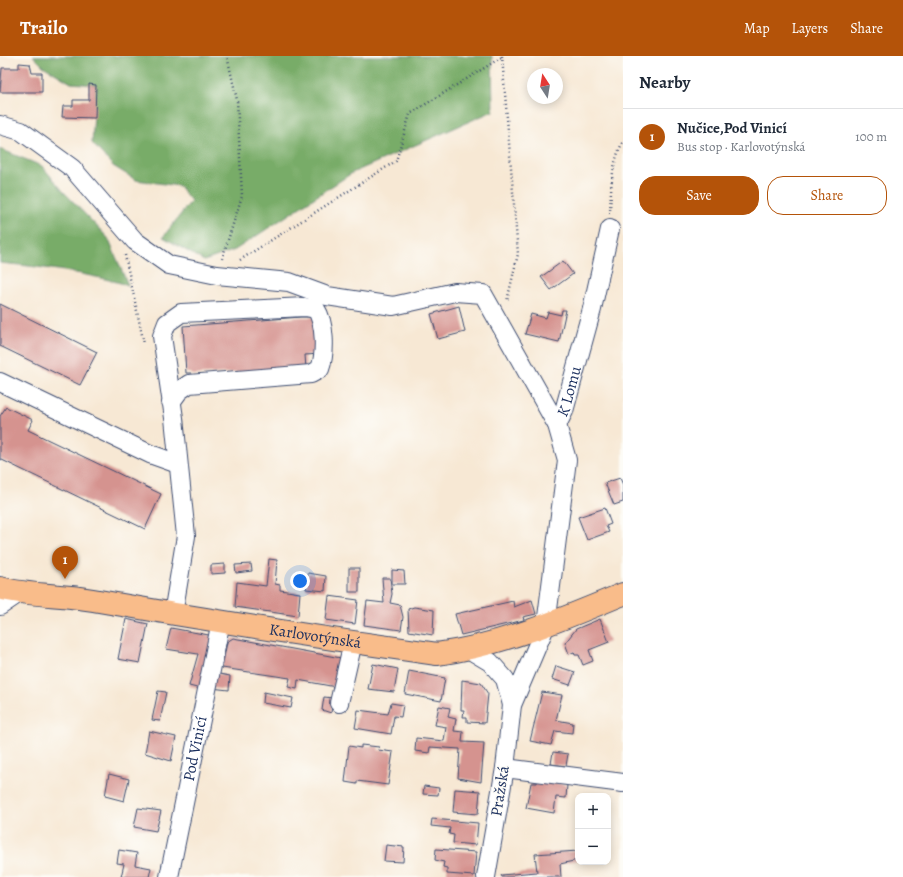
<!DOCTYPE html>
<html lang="en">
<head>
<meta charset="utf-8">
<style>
	:root { --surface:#fff; --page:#f2f2f3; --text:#1f2937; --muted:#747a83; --line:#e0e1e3; --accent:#b45309 }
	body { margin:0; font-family:Alegreya,serif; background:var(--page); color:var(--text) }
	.controls { position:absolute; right:12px; bottom:12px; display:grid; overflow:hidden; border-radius:8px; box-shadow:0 2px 10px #0003 }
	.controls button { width:36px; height:36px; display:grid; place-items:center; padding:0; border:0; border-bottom:1px solid var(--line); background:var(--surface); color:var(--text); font:20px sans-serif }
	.compass { position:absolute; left:527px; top:12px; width:36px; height:36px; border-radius:50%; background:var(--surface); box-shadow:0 2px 10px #0003; rotate:348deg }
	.you { position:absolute; left:300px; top:525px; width:14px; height:14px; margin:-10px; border:3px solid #fff; border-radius:50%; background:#1a73e8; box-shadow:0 0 0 6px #1a73e833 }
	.badge { display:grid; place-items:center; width:26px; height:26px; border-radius:50%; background:var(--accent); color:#fff; font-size:13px; font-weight:700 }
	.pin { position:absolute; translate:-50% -33px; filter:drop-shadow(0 1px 2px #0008) }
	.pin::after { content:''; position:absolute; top:21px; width:14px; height:12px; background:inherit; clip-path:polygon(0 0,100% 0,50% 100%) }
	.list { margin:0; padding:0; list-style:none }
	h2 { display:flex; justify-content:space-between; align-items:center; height:52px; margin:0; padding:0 16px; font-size:17px }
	h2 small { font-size:13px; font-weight:400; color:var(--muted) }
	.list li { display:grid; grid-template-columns:26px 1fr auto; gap:12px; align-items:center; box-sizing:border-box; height:56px; padding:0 16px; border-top:1px solid var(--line) }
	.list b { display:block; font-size:15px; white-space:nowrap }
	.list p { margin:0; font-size:13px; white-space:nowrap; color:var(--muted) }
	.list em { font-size:13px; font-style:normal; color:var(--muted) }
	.actions { display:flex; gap:8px; padding:12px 16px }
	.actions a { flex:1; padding:9px 0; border:1px solid var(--accent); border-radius:16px; text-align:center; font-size:14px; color:var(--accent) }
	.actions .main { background:var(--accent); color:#fff }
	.map { position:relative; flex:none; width:623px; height:821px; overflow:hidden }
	header { display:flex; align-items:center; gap:24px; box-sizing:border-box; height:56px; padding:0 20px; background:var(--accent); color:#fff }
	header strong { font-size:19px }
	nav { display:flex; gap:22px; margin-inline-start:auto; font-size:14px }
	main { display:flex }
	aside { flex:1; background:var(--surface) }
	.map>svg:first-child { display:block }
	.forest { fill:#78ac68; stroke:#4a6e63 }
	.building { fill:#d5938f }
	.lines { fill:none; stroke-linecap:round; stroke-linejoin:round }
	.minor-casing { stroke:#3c4b70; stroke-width:20 }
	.major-casing { stroke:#3c4b70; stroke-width:24 }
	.path { stroke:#3c4b70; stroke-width:2.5; stroke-dasharray:1 3; stroke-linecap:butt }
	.minor { stroke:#fff; stroke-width:18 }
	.major { stroke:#f9bc8a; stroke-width:22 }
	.labels { text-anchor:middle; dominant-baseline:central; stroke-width:3; stroke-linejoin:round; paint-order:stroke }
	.street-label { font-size:16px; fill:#1b2f5e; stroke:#fdfcf7 }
</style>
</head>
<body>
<header>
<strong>Trailo</strong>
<nav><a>Map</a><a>Layers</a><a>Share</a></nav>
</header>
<main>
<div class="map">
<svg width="623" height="821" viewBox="0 0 623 821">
	<rect width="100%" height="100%" fill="#fdfcf7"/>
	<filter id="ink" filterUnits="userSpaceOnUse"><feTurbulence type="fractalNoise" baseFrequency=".025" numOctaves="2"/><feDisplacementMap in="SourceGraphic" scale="8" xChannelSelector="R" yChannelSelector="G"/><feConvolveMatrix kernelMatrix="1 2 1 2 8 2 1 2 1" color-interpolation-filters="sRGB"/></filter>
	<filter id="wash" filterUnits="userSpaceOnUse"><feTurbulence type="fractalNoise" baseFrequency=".012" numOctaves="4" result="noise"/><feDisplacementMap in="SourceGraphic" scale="16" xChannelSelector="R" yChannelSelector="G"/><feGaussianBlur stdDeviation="0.9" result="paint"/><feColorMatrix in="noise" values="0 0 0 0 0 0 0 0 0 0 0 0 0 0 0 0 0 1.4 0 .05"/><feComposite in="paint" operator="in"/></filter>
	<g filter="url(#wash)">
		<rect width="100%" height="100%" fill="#f7e8d4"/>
		<g class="forest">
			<path d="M33 0H492L493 55 352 117 235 194 204 205 163 181 191 145 179 130 136 124 113 110 92 87 96 29 71 27 43 10Z"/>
			<path d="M0 93 42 110 63 135 108 182 128 229C86 217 43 211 0 207Z"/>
		</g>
		<g id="blocks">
			<g class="building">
				<path d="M19 7 30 8 32 17H42V36H0L2 12H19Z"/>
				<path d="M89 28 96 29 95 62 62 61 63 50H73V44H89Z"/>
				<path d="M563 205 573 218 551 234 541 221Z"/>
				<path d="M0 248 97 296 80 329 0 290Z"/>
				<path d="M459 250 465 276 438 283 431 258Z"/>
				<path d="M562 254H566L559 286 525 278 531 258 546 262 548 256 561 259Z"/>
				<path d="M301 261H317L320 298 305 299 306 313 192 319 191 317H186L183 270Z"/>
				<path d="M6 351 33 364 28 374 161 438 145 473 0 403V360Z"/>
				<path d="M620 422 623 429V446L614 449 605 427Z"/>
				<path d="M605 452 611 468 606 470 609 476 587 484 578 461Z"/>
				<path d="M269 503 277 504 275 528 280 529V534L300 537 298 560 235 551 237 526 266 530Z"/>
				<path d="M225 508V517L211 518V509Z"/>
				<path d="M251 508 252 515 236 517 235 509Z"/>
				<rect x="349" y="512" width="10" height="24"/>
				<path d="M392 514 404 515 405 528H392Z"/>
				<path d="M308 517 326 520 325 535 306 533Z"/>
				<path d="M382 522H390L392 538 390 547 400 549 403 561 401 574 364 569 367 545 384 547Z"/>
				<path d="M329 540 358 544 355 568 326 564Z"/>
				<path d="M532 544 536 558 523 561 524 564 461 579 455 558 513 545 514 551Z"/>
				<path d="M414 551 434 554 433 579 409 575 408 553Z"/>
				<path d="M126 563 148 568 140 607 118 603Z"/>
				<path d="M600 563 609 586 589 594 593 605 583 609 579 599H575L574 596 569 598 565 587 576 573Z"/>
				<path d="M171 572 214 580 201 633 189 630 198 598 166 593Z"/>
				<path d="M233 582 341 602 336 631 298 624 297 633 288 631 290 622 222 612 227 586Z"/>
				<path d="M373 608 398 613 394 636 368 633Z"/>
				<path d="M556 610 575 616 570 629 552 623Z"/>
				<path d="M409 615 445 622 441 645 405 638Z"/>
				<path d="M214 617 230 620 229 634 211 632Z"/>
				<path d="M462 624 481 627 488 638 485 667 467 666V661H463L464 654H461Z"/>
				<path d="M158 635 166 636 160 665 152 664Z"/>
				<path d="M264 636 293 642 291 652 263 647Z"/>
				<path d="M542 636 562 639 556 664 573 667 572 677 555 675 551 689 530 685Z"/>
				<path d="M324 641 333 642 331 657 322 654Z"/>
				<path d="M391 647 403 649 401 661 394 660 391 678 355 672 358 654 388 658Z"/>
				<path d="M439 650 450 652 448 661 456 663 454 675 463 676 462 686 484 687 481 726 458 722 460 693 430 691 429 697 415 695 416 682 444 685 446 671 435 669Z"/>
				<path d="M149 675 176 681 171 705 145 697Z"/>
				<path d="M361 689 379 691 378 694 393 696 388 729 357 725V728L345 726 349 690 361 692Z"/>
				<path d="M553 696 568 698 566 710 551 708Z"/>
				<path d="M109 718 129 723 124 745 105 740Z"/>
				<path d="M538 724 567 729 566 742 556 741 554 757 526 752 531 727H537Z"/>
				<path d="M424 730 439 732 438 739 423 738Z"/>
				<path d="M455 733 480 735 478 758 453 756Z"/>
				<path d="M138 752 161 755 156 775 134 771Z"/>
				<path d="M432 763 478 767 476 789 453 787 454 779 449 778 450 772 431 770Z"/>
				<path d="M386 789 404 791 403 806 384 805Z"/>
				<path d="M436 793 476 796 474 820 447 818V812L443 811 444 806 435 804Z"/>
				<path d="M119 794 137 797 135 809 151 812 149 821H121L124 808 117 807Z"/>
				<path d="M578 795V804L560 808 561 821H502L501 819 537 816 535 798Z"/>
			</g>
		</g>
	</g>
	<g filter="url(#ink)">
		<use href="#blocks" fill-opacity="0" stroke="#3c4b70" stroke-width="1"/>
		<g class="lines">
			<g class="minor-casing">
				<g id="minor">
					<path d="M0 69 21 75 72 112 135 185 169 209 217 219 289 226 327 240 393 250 455 236 483 238 557 369 567 404 546 569 512 649 505 712 486 821"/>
					<path d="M0 326 150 398 178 408"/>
					<path d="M171 346 179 335 189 328 311 318 320 313C326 296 325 267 316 253L305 251 181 257 167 267 162 280 174 362 186 480 173 558"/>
					<path id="s1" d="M557 369 564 355 592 253 610 173"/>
					<path d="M0 550 19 537"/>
					<path d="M470 594 490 606 505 623 512 649"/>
					<path d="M339 647 353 586"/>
					<path d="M505 712 623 727"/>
					<path id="s2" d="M169 821 221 565"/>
				</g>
			</g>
			<g class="major-casing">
				<g id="major">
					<path id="s3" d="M0 532C30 540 62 538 93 544 207 564 322 582 437 598 502 589 563 563 623 538"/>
				</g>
			</g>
			<g class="path">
				<path d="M502 0 518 198 507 245"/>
				<path d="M610 158C611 134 611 107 623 86"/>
				<path d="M125 199 144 288"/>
				<path d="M222 203 242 140 237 44 227 0"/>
				<path d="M240 204 396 105 410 58 502 1"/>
			</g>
			<use href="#minor" class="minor"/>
			<use href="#major" class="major"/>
		</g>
	</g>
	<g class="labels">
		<g class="street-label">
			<text stroke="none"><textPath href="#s1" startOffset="36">K Lomu</textPath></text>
			<text stroke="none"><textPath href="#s3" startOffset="319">Karlovotýnská</textPath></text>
			<text stroke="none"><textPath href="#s2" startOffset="131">Pod Vinicí</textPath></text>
			<text transform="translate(500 735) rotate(-81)">Pražská</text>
		</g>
	</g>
</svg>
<div class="controls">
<button>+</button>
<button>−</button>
</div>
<svg class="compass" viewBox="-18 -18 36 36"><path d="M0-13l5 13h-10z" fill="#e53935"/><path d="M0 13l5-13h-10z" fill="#747a83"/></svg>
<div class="you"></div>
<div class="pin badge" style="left:65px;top:523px">1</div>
</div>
<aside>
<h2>Nearby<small></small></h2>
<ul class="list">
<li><span class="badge">1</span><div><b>Nučice,Pod Vinicí</b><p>Bus stop · Karlovotýnská</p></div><em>100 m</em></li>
</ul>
<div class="actions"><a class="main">Save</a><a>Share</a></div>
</aside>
</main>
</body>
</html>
